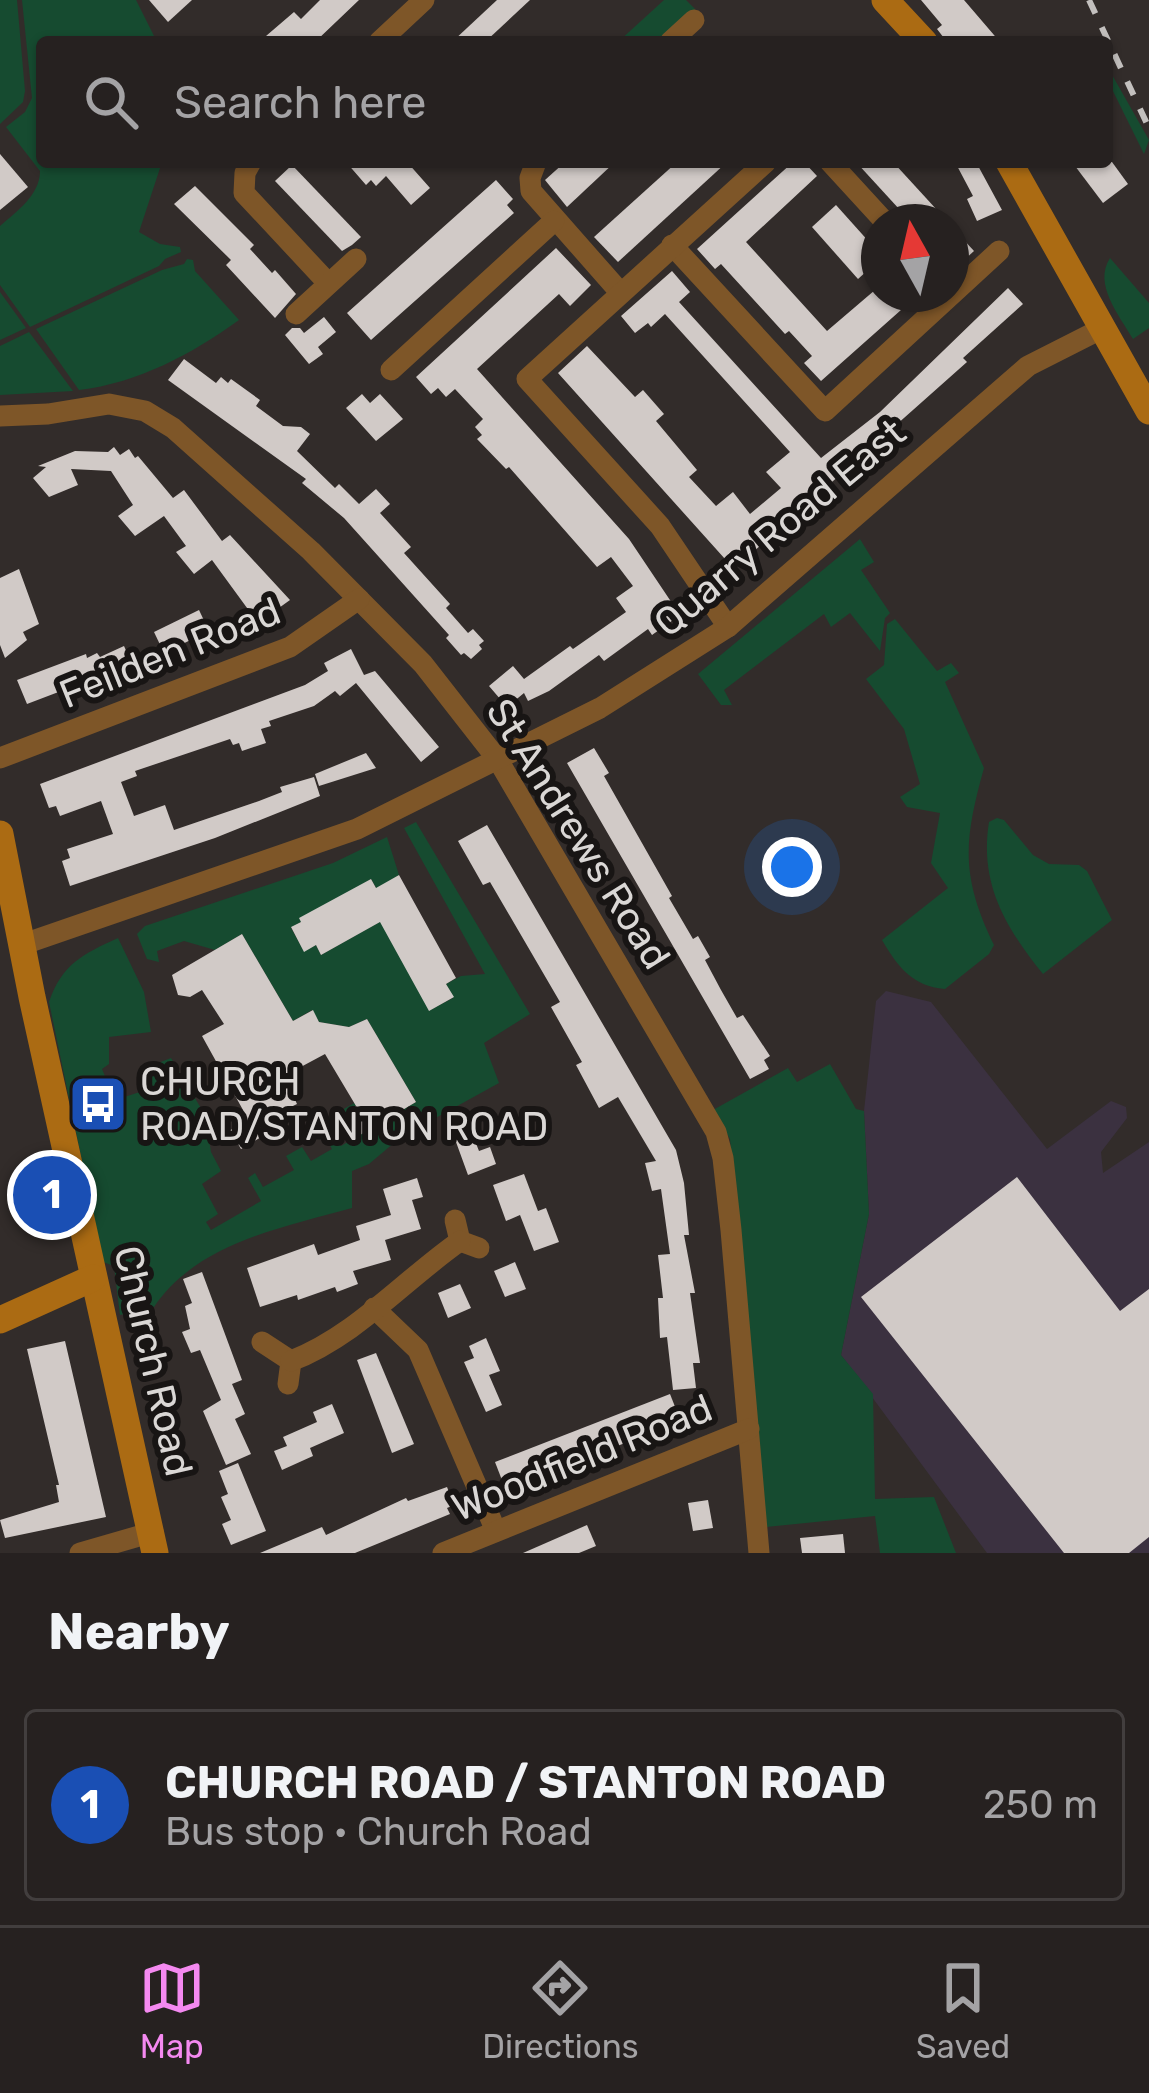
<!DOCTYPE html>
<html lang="en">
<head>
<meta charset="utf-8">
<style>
	:root { --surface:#262120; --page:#322e2d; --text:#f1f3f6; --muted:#a4a3a5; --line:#423e3e; --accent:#f489f0 }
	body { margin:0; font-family:Rubik,sans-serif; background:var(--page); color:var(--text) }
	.compass { position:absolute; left:861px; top:204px; width:108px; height:108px; border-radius:50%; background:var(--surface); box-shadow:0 3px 9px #0004; rotate:352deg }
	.you { position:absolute; left:792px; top:867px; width:42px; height:42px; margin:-30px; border:9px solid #fff; border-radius:50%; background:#1a73e8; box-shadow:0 0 0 18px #1a73e833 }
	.badge { display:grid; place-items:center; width:78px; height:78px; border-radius:50%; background:var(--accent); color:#fff; font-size:39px; font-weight:700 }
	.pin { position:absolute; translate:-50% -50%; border:6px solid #fff; box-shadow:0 3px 12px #0006 }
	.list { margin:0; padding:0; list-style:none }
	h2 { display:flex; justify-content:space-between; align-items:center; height:156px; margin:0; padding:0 48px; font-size:51px }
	h2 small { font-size:39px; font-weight:400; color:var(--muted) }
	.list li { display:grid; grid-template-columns:78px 1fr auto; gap:36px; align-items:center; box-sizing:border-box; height:192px; margin:0 24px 24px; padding:0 24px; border:3px solid var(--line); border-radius:12px }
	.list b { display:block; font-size:45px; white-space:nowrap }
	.list p { margin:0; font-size:39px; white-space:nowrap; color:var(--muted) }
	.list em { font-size:39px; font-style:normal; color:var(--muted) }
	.icon { flex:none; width:66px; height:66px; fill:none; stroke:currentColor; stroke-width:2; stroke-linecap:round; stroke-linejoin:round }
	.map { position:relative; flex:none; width:1149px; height:1553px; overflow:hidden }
	.search { position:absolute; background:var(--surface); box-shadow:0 3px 9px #0004; left:36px; right:36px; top:36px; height:132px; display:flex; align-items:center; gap:30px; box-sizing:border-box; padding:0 42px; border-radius:12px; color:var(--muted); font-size:45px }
	.sheet { height:372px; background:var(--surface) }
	nav { display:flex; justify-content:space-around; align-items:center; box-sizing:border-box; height:168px; border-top:3px solid var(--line); background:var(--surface); font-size:33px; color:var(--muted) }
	nav a { display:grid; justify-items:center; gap:6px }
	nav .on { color:var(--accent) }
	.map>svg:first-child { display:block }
	.industrial { fill:#3b3140 }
	.green { fill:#164b30 }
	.building { fill:#d1cac7 }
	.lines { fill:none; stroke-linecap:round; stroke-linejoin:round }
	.street { stroke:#7e5628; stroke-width:21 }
	.secondary { stroke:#ab6b13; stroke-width:27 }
	.rail { stroke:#c3c0be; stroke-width:6; stroke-dasharray:15 15; stroke-linecap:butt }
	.labels { text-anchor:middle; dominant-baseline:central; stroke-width:12; stroke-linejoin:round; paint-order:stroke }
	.street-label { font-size:39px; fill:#dad7d5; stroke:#181514 }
	.poi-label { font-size:39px; fill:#dad7d5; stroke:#181514; text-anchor:start }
</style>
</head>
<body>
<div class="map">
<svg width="1149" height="1553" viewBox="0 0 1149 1553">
	<rect width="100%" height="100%" fill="#322c2a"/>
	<path class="industrial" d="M886 991 931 1002 1047 1149 1111 1101 1126 1107 1127 1118 1101 1152 1103 1173 1149 1142V1553H987L841 1355 869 1214 864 1111 876 1001Z"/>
	<g class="green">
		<path d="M0 0H17L25 91 23 102 0 124Z"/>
		<path d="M22 0H136L157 42H42V162H162L139 232 160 244 180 247 181 252 165 259 159 266 30 327 0 285V226C17 211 40 195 40 171L6 127 25 112 32 98Z"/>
		<path d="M664 0H686L695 9 659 42H618Z"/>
		<path d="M1107 66 1149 140 1144 154 1107 79Z"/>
		<path d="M1110 258 1149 303V328L1133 339C1119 315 1093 284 1110 258Z"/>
		<path d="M187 259 193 260 195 271 239 320C192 354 138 383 79 390L36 329 162 270 184 264Z"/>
		<path d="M0 292 26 328 0 340Z"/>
		<path d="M29 332 73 391 0 395V346Z"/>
		<path d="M860 539 874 562 861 570 890 613 885 618 880 651 850 613 831 627 824 614 724 690 732 705H721L698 674Z"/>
		<path d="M895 619 937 671 951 663 959 673 945 682 984 768C964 840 960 875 994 945L989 954 945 989C912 986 898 967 882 940L948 888 931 863 940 813 907 807 900 797 920 784 904 729 866 679 884 665 887 624Z"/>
		<path d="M997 818 1004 820 1033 855 1049 864 1079 865 1087 871 1112 920 1043 974C1006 928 979 884 989 822Z"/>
		<path d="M416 822 530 1014 484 1043 499 1083 401 1137 369 1164 352 1171V1208C281 1228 197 1243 154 1307L120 1315 114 1266 103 1262 49 1002C62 964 83 954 118 938L144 992 151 1032 109 1037V1064L102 1069 115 1100 146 1090 140 1070 171 1058 205 1115 211 1152 221 1171 202 1184 218 1214 206 1222 211 1230 261 1201 248 1178 255 1173 263 1187 294 1170 286 1156 302 1147 311 1161 332 1149 318 1124 354 1103 356 1106 337 1119 342 1128 333 1132 341 1146 416 1102 367 1019 349 1027 319 1022 312 1010 293 1021 242 934 215 950 184 941 157 951 159 962 147 959 137 934 145 926 333 863 387 837 399 875 386 883 385 903 371 879 291 928 304 951 316 945 321 955 383 920 430 1010 453 998 446 984 461 976 485 974 404 828Z"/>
		<path d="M830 1064 856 1109 864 1111 869 1214 841 1355 873 1394 875 1499 934 1497 956 1553H880L875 1516 766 1527 730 1139 713 1110 788 1068 797 1082Z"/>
	</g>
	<g class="building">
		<path d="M149 0H192L168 22Z"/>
		<path d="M320 0H359L315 42H259L294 12 301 19Z"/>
		<path d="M497 0H530L485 42H452Z"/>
		<path d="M921 0H964L1000 42H947L937 29 942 25Z"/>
		<path d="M0 154 28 187 0 210Z"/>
		<path d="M346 162H407L430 188 411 205 386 176 376 186 371 180 366 185Z"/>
		<path d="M565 162H615L567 207 545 180Z"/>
		<path d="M677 162H727L618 262 594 237Z"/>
		<path d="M793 162H804L817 176 746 242 827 331 875 290 878 294H919L821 381 804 363 812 356 789 331 785 334 721 264 715 269 697 249Z"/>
		<path d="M856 162H893L948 222H911Z"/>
		<path d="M955 162H976L1002 210 977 221 967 199 973 196Z"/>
		<path d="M1072 162H1112L1128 184 1103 203Z"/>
		<path d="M292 165 361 237 352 245 342 251 275 181Z"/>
		<path d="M496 180 513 199 507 205 514 213 371 340 347 313Z"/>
		<path d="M195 186 254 245 250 249 272 273 275 270 296 294 275 318 226 265 231 260 174 204Z"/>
		<path d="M836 205 879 253V260L858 279 812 227Z"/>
		<path d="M951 226 974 251 951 272Z"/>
		<path d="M556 248 591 285 570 306 559 294 477 369 629 539 680 615 652 635 648 629 604 661 599 655 549 691 528 701 524 693 507 707 489 686 513 666 524 679 570 646 573 649 626 612 616 598 633 586 611 557 597 567 509 467 506 469 477 439 482 435 475 427 483 419 455 389 446 397 438 388 431 394 416 377Z"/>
		<path d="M672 271 690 292 679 302 821 458 880 412 1008 288 1023 304 963 358 967 362 734 569 558 373 587 346 635 397 643 390 664 414 656 421 697 470 689 477 716 506 733 492 750 514 781 488 766 472 790 452 665 314 651 327 648 323 635 333 621 316Z"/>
		<path d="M324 317 336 332 318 347 323 354 309 364 285 335 292 328H300L304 333Z"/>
		<path d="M184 359 216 383 221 377 228 383 231 379 260 400 256 406 283 426 301 427 310 434 297 451 335 488 339 484 359 504 376 489 390 504 380 513 411 547 404 553 450 604 446 608 468 633 473 629 484 641 479 645 482 649 471 659 464 653 461 655 446 638 449 635 344 518 302 483 306 479 168 380Z"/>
		<path d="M362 394 370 403 380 394 403 419 376 441 346 408Z"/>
		<path d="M114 447 120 455 129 449 135 458 138 456 173 498 184 490 222 541 230 535 290 600 258 623 212 560 194 574 176 552 186 546 164 516 135 536 118 516 133 505 111 471 71 469 78 485 49 497 33 478 46 467 38 466 75 451 108 452Z"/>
		<path d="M19 569 39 624 23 632 27 640 5 658 0 645V578Z"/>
		<path d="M199 610 209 631 164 653 154 632Z"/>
		<path d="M124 646 132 664 27 704 17 680 86 654 87 658 97 653 100 657Z"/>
		<path d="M351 649 364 675 375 671 439 747 421 762 356 683 340 696 335 691 314 706 269 721 271 726 261 729 266 743 242 751 239 743 233 745 230 739 135 771 137 776 121 782 134 816 165 805 174 830 259 801 282 792 280 787 314 777 320 796 215 838 70 886 62 861 70 858 67 849 113 834 101 801 60 816 56 806 49 808 40 784 305 685 328 671 324 663Z"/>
		<path d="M594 748 609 773 604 776 672 896 669 898 693 939 698 936 710 957 705 960 721 990 737 1018 743 1015 770 1056 764 1060 769 1069 750 1079 567 763Z"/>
		<path d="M366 753 376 768 319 786 315 774Z"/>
		<path d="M487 825 676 1150 684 1183 689 1235H684L695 1293H690L700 1363H693L696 1388 673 1390 667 1337 660 1338 658 1298H663L658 1255 670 1254 661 1189 652 1191 645 1163 656 1161 618 1097 599 1108 576 1065 582 1062 551 1007 560 1002 490 882 483 885 458 841Z"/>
		<path d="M399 875 456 978 446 984 454 997 429 1011 380 922 321 955 316 945 304 952 291 927 301 922 299 918 371 879 376 888Z"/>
		<path d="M242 934 293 1021 313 1010 319 1022 349 1027 367 1019 416 1102 350 1141 337 1119 356 1106 325 1054 284 1076 297 1104 256 1124 263 1136 241 1149 230 1130 239 1127 243 1110 202 1036 224 1024 202 990 190 997 178 995 172 975Z"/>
		<path d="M464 1113 479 1151 490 1147 496 1164 468 1175 448 1120Z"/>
		<path d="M524 1174 538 1211 546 1208 559 1242 534 1251 520 1215 506 1221 493 1185Z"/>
		<path d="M1017 1177 1120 1311 1149 1289V1537L1129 1553H1064L861 1297Z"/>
		<path d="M417 1178 423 1197 412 1200 421 1229 385 1240 391 1260 353 1271 358 1284 337 1292 335 1287 298 1300 297 1295 260 1307 247 1268 314 1244 318 1255 360 1240 356 1226 391 1215 383 1189Z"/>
		<path d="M515 1262 526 1289 505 1297 494 1271Z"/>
		<path d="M202 1272 242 1380 232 1384 245 1414 235 1419 251 1454 226 1465 203 1411 221 1400 200 1350 191 1353 182 1332 190 1329 185 1306 192 1303 183 1279Z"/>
		<path d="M460 1284 471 1308 448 1318 438 1293Z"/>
		<path d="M486 1338 500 1371 489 1375 502 1405 486 1412 464 1362 474 1358 469 1346Z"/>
		<path d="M65 1341 106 1517 5 1538 0 1520 59 1502 56 1485H59L27 1349Z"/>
		<path d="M376 1353 414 1444 392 1453 357 1360Z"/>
		<path d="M670 1394 681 1422 505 1488 495 1462Z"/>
		<path d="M332 1404 344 1433 310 1448 313 1456 282 1470 274 1451 287 1446 283 1437 317 1422 313 1412Z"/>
		<path d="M238 1463 266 1531 231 1545 222 1524 231 1520 221 1497 228 1494 219 1471Z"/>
		<path d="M447 1487 454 1505 447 1508 450 1514 355 1553H260L322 1527 326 1535 406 1498 408 1501Z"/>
		<path d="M708 1500 713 1528 693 1531 688 1503Z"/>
		<path d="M587 1525 596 1546 579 1553H523Z"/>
		<path d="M843 1534 845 1553H802L800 1538Z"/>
	</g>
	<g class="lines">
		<g class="street">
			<path d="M379 42 424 0"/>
			<path d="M670 42 694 20"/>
			<path d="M251 162 245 173 244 193 328 283"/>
			<path d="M536 162 530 178 531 191 619 291"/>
			<path d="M830 162 885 222"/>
			<path d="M672 245 825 411 999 251"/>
			<path d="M296 314 356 259"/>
			<path d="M391 370 554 221"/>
			<path d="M0 416 48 414 109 404 145 411 173 428 311 551 423 664 498 760 716 1132 723 1158 731 1230 759 1553"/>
			<path d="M728 627 660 526 527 379 766 162"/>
			<path d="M0 758 290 647 359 599"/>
			<path d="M21 945 357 829 600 708 728 627 1028 366 1101 329"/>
			<path d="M455 1220 460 1241 479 1248"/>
			<path d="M374 1308 418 1350 496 1531"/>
			<path d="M262 1342 291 1361 288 1384"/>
			<path d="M291 1361C356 1336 404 1280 460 1241"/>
			<path d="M80 1553 153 1532"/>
			<path d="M443 1553 749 1429"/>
		</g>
		<g class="secondary">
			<path d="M885 0 924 42"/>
			<path d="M1009 162 1149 411"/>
			<path d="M0 834 32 997 155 1553"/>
			<path d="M0 1320 93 1278"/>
		</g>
		<path class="rail" d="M1089 0 1149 128"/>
	</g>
	<defs>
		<g id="bus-square" transform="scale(3)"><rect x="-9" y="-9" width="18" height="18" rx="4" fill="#1a4fb4" stroke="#181514"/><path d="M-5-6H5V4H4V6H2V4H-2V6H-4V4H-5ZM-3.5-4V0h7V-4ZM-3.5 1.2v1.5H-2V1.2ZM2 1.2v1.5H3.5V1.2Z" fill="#fff"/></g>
	</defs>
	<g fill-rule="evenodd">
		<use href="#bus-square" x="98" y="1104"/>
	</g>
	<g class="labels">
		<g class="street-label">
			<text transform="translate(780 528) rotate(-40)">Quarry Road East</text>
			<text transform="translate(170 653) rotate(-22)">Feilden Road</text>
			<text transform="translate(578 834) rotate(58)">St Andrews Road</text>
			<text transform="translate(153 1361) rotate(77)">Church Road</text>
			<text transform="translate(582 1458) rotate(-22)">Woodfield Road</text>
		</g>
		<g class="poi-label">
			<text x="140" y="1082">CHURCH<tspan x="140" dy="45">ROAD/STANTON ROAD</tspan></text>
		</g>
	</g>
</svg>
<svg class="compass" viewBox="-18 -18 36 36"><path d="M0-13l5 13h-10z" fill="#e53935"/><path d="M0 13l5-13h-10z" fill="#a4a3a5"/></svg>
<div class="you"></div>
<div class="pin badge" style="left:52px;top:1195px;background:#1a4fb4">1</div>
<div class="search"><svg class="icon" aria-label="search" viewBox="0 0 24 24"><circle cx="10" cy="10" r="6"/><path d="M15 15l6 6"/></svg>Search here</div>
</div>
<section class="sheet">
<h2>Nearby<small></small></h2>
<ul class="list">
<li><span class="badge" style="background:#1a4fb4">1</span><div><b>CHURCH ROAD / STANTON ROAD</b><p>Bus stop · Church Road</p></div><em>250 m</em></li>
</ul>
</section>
<nav>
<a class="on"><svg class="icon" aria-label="map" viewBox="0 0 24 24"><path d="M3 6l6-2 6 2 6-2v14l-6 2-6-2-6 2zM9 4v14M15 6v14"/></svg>Map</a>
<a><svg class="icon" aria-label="directions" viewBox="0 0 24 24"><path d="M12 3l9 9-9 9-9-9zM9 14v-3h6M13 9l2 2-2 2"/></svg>Directions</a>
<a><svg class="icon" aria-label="saved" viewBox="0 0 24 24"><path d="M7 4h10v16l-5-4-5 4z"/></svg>Saved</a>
</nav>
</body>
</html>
